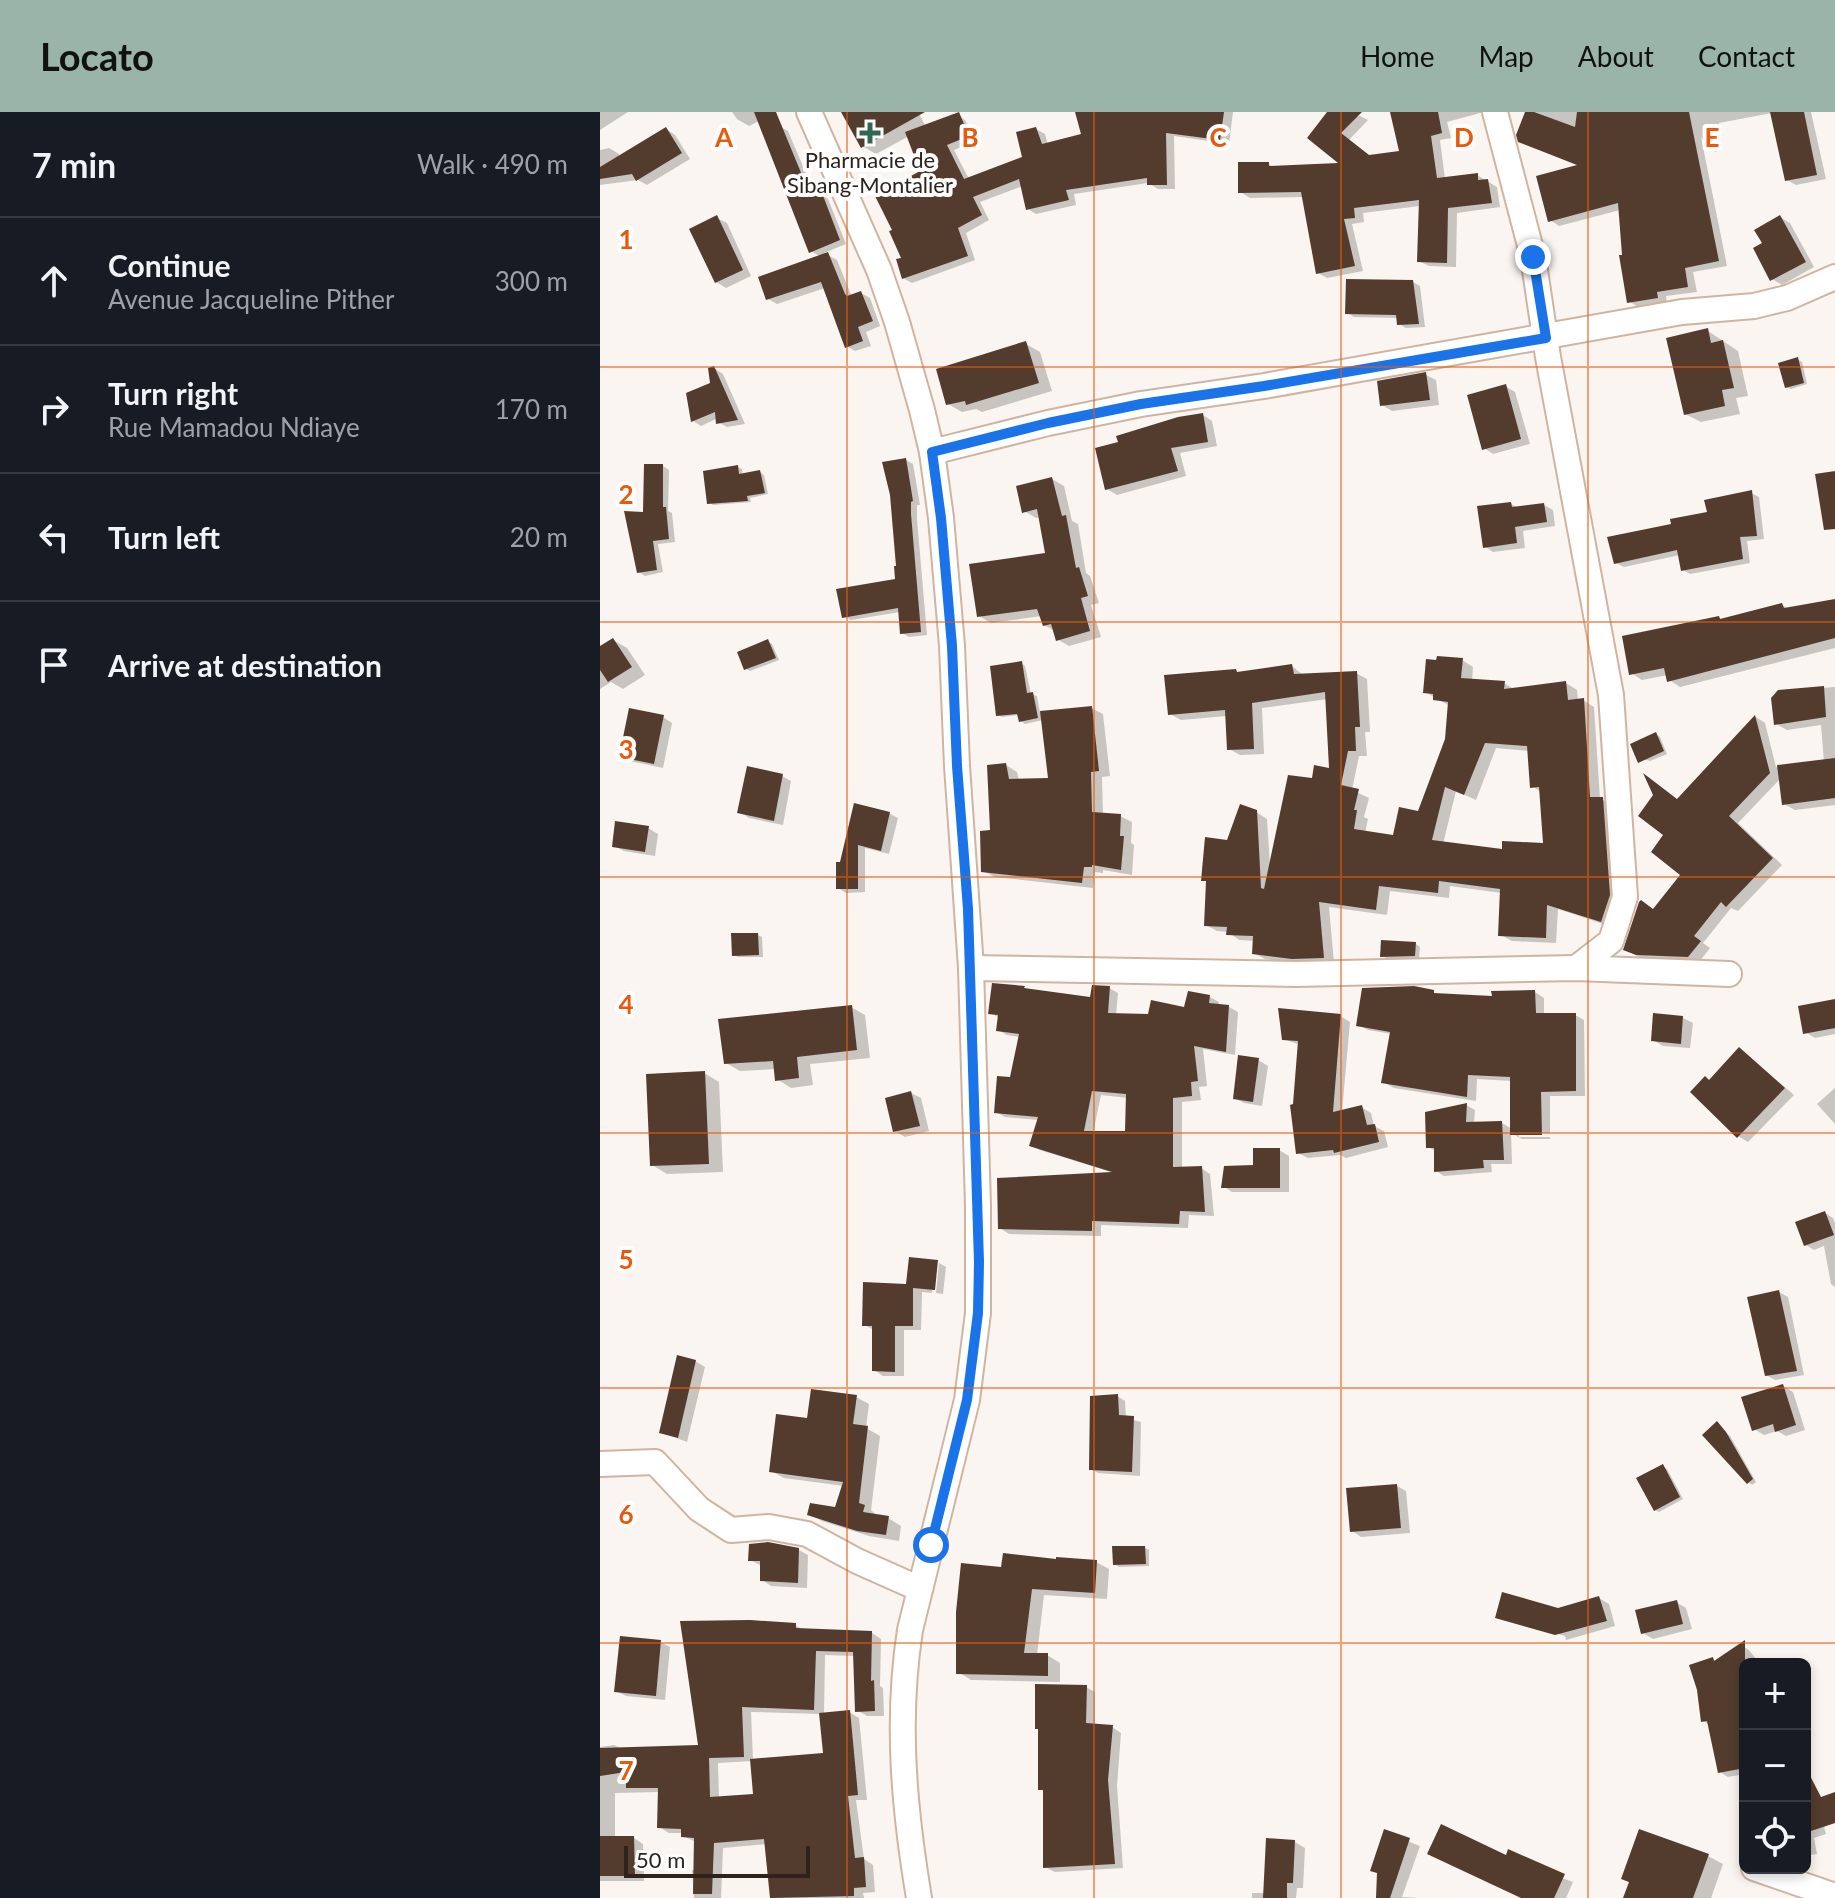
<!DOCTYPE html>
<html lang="en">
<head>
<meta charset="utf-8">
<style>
	:root { --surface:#171b24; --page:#20242c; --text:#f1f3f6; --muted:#9ea1a6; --line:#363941; --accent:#9bb4aa }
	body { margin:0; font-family:Lato,sans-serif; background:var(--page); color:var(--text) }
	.controls { position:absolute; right:24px; bottom:24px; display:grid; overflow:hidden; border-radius:12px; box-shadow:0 4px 12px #0003 }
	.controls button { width:72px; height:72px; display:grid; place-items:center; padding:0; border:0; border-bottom:2px solid var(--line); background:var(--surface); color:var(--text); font:40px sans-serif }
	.scale { position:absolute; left:24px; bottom:20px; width:186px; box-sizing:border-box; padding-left:8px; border:4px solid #2e231c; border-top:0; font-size:22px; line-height:28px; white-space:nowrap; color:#2e231c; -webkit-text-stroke:6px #fff; paint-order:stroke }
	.stop { position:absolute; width:24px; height:24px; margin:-18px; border:6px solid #1a73e8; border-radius:50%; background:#fff }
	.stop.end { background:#1a73e8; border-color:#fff; box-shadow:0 2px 8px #0008 }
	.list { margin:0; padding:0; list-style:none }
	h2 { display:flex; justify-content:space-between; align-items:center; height:104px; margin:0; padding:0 32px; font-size:34px }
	h2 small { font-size:26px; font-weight:400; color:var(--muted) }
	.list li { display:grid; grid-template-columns:52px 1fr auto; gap:24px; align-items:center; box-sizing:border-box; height:128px; padding:0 32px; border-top:2px solid var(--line) }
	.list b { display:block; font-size:30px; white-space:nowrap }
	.list p { margin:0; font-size:26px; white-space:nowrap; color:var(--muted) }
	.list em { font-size:26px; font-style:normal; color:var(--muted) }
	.icon { flex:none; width:44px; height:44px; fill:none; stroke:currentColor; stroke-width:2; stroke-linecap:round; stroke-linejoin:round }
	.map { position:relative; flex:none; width:1235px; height:1786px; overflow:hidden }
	header { display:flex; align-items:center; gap:48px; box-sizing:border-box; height:112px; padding:0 40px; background:var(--accent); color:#111 }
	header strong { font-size:38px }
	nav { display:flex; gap:44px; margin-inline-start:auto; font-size:28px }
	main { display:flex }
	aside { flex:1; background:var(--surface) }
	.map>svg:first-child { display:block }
	.shadow { fill:#0003; fill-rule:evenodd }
	.building { fill:#533c2d; fill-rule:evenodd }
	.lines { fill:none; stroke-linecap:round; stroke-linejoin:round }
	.minor-casing { stroke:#d0b4a2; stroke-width:28 }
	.minor { stroke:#fff; stroke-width:24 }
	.route { stroke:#1a73e8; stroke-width:10 }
	.grid { fill:none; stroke:#e8590c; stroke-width:2; stroke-opacity:0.55 }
	.poi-dot { fill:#32684e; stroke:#fff; stroke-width:3 }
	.labels { text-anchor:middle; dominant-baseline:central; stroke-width:8; stroke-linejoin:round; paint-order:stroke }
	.poi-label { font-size:22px; fill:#2e231c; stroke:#fff }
	.grid-label { font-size:26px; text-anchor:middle; font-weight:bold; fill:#e8590c; stroke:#fff; stroke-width:8; stroke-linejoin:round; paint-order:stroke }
</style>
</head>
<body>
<header>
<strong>Locato</strong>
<nav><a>Home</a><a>Map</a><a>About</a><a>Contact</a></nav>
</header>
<main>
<aside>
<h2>7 min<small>Walk · 490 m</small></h2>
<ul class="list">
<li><svg class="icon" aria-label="ahead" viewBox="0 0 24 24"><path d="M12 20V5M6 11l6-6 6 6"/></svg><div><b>Continue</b><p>Avenue Jacqueline Pither</p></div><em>300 m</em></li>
<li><svg class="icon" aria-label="right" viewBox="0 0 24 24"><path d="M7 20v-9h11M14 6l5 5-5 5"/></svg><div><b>Turn right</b><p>Rue Mamadou Ndiaye</p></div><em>170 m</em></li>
<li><svg class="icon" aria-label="left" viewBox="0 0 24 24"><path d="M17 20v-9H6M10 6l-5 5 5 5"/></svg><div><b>Turn left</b></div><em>20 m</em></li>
<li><svg class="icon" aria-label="arrive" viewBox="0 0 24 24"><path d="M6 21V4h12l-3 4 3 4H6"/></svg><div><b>Arrive at destination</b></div></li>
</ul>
</aside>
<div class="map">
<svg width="1235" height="1786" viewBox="0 0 1235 1786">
	<rect width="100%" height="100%" fill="#fbf5f1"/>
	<g class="shadow">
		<path d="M0 0H28L0 18Z"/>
		<path d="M132 0H160L163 7 149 14 137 7Z"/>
		<path d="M243 0H318L326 15 356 3 365 8 376 29 354 38 369 67 424 46 436 17 445 22 448 33 483 23 477 0H633L629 32 574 24 575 77H558L548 71 474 82 476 93 436 102 428 97 423 74 380 90 389 108 366 121 375 148 312 171 303 166 304 147 322 60 309 24 276 42 262 34Z"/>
		<path d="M792 0H884L847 10 851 26 840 28 845 67 877 63 897 75 900 95 857 101 856 155 829 154 819 149 820 94 763 101 764 110 752 112 763 159 727 166 718 161 704 85 650 86 640 80 668 52 675 56 743 52 720 12 760 4 768 8 749 28 771 45 801 41Z"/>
		<path d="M927 0H1211L1226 67 1196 73 1187 68 1172 1 1119 11 1116 40 1108 36 1101 25 1127 154 1093 160 1097 180 1066 184 1067 191 1038 195 1029 189 1020 98 959 114 950 108 980 54Z"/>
		<path d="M181 15 188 19 216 85 222 83 228 87 246 132 224 141 237 148 252 185 261 181 270 186 280 214 266 220 271 234 255 239 246 234 225 176 177 192 168 187 221 145 211 139Z"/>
		<path d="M66 17 75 23 90 47 47 73 38 68 0 73V38L9 36 19 42V46Z"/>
		<path d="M1180 105 1190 111 1214 155 1182 173 1172 167 1164 132Z"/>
		<path d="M117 106 127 111 151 164 126 176 116 170Z"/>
		<path d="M813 170 820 174 825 215 806 216 799 212 798 206 754 205 747 201Z"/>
		<path d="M1108 219 1138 239 1148 284 1136 286 1140 302 1101 310 1085 302Z"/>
		<path d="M426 232 440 240 452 279 382 300 376 297 362 300 348 292Z"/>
		<path d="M1197 247 1202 250 1207 272 1191 277 1186 275Z"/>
		<path d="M114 256 123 262 145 312 127 315 118 310V306L101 314 93 309 112 272Z"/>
		<path d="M826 263 836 268 839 293 792 299 782 293Z"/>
		<path d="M905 274 915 280 930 332 893 342 884 336Z"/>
		<path d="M603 303 612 309 617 334 580 341 586 364 517 383 507 377 520 331Z"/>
		<path d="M306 348 313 352 320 393H317V407L327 523 309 525 302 521 300 500 251 508 244 504 297 468Z"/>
		<path d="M63 354 69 358 68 399 72 401 75 430 58 432 63 460 45 464 39 460 45 402Z"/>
		<path d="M137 355 142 357 143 364 160 360 164 363 168 382 150 386 151 390 113 393 109 390Z"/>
		<path d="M452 367 464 374 472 409 478 412 486 461 490 464 499 491 491 493 501 525 469 534 457 527 455 519 444 513 442 504 391 511 379 504 447 443 440 405 436 406 424 399Z"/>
		<path d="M1151 381 1159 385 1164 427 1147 429 1150 451 1090 462 1083 458 1080 443 1024 455 1016 451 1074 413 1109 401Z"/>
		<path d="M911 392 919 396 944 393 953 398 955 414 923 419 925 436 893 440 884 434Z"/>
		<path d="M1235 489V536L1080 575 1069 568 1068 563 1042 568 1031 561 1119 506 1123 508 1182 493 1189 497Z"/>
		<path d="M13 528 27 536 45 563 23 577 11 570 0 577V537Z"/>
		<path d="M168 530 172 532 179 548 150 559 146 557Z"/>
		<path d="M862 548 873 555 872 569 904 571 915 578 966 571 977 578 978 589 983 588 994 595 1000 687 1014 693 1020 790 1012 815 958 797 956 831 912 829 901 823 902 781 850 774 849 786 790 779 787 803 729 795 734 851 704 852 665 847 654 841 655 829 639 828 628 820 617 819 606 813 608 770 603 768 628 731 656 700 667 707 670 753 713 668 731 659 728 587 662 596 664 642 640 643 629 637 627 604 581 608 570 602 636 559 640 562 692 554 703 563 756 561 767 567 770 620H765L767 644H759L752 678 769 686 764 705 768 707 765 721 795 726 820 701 847 627 850 594 825 580ZM896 636 930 639 932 674 941 680 946 733 904 739 843 732 856 679 876 688Z"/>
		<path d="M421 551 425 554 431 582 437 584 440 601 491 596 503 602 510 664 502 665 503 703 520 704 532 710 531 731 534 733 532 763 503 758V761L495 760 493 776 395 765 383 759 406 653 417 660 419 669 450 668 443 608 425 612 421 609 419 603 402 605 398 603Z"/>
		<path d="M1235 575V693L1195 698 1184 692 1181 666 1138 711 1182 753 1138 799 1131 796 1103 831 1110 836 1099 850 1048 848 1035 843 1055 798 1083 762 1066 723 1079 688 1156 605 1165 611 1176 655 1224 650 1221 613 1187 618 1176 612 1185 579Z"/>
		<path d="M63 605 72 611 63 656 30 649 21 644Z"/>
		<path d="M1056 622 1060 625 1067 642 1050 649 1039 646Z"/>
		<path d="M182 664 191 669 183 713 149 706 140 700Z"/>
		<path d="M256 694 290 702 298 706 289 742 265 736V780L246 781 238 776Z"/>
		<path d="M48 716 58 722 55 744 24 739 14 734Z"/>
		<path d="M158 823 162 825 163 845H138L134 843Z"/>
		<path d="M816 832 820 835 819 846H786L782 844Z"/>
		<path d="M424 876 429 879 492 887 509 876 518 881 516 903 550 904 586 897 610 885 619 890 618 894 629 895 638 900 635 943 603 937 607 974 599 975 601 988 582 990V1057L601 1056 610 1062 614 1104 589 1103 588 1116 501 1113V1124L409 1122 400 1116 514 1061 440 1038 431 1033 439 1008 405 1005 396 1000 411 967 420 925 407 923 398 918 400 906 390 901ZM501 983 528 986 527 1021H493Z"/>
		<path d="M833 880 839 883 894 886 935 880 944 886V903H975L984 908 985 984H950V1021H919V1025H950V1027H922L911 1021 912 1052H891L892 1060 844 1064 836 1059V1039L828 1035 866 993 875 998 874 1012 902 1011 912 1017V969L877 967 876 989 794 976 785 971 792 922 768 918 758 913Z"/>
		<path d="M1235 890V922L1215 926 1205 920Z"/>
		<path d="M251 895 265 903 270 946 210 952 213 973 191 976 177 967 176 957 140 959 126 951Z"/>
		<path d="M740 904 750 910 742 1000 761 995 771 1001 774 1014 784 1019 788 1035 746 1046 740 1043 708 1046 698 1041 695 994 700 933 684 927Z"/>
		<path d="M1083 906 1093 911 1090 936 1063 934 1053 928Z"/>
		<path d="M1140 937 1194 983 1148 1030 1138 1024Z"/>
		<path d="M658 948 668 954 662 994 644 991 635 986Z"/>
		<path d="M104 961 119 970 123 1060 67 1062 52 1053Z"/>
		<path d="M1235 976V1012L1217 992Z"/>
		<path d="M311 981 321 986 329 1019 305 1025 295 1019Z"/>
		<path d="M679 1038 689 1044V1080H632L623 1074Z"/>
		<path d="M1225 1101 1233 1106 1235 1111V1175L1231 1172 1224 1134 1214 1138 1206 1133Z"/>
		<path d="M310 1147 339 1151H335L332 1181 322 1180 321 1218H304V1264H283L274 1258V1218L264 1213 265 1172 308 1174Z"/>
		<path d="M339 1151 346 1155 343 1182 336 1181Z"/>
		<path d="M1179 1180 1188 1185 1204 1263 1175 1268 1166 1263Z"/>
		<path d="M95 1249 105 1255 87 1330 61 1320Z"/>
		<path d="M1183 1274 1193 1280 1205 1318 1186 1324 1177 1319 1164 1323 1154 1317Z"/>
		<path d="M517 1284 525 1289 526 1306 541 1310 540 1364 498 1361 491 1357Z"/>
		<path d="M256 1285 269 1292 266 1316 280 1324 271 1398 277 1404 288 1406 301 1414 299 1429 269 1424 222 1409 209 1402 237 1398 244 1374 184 1366 171 1359 209 1309Z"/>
		<path d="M1117 1312 1130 1324 1156 1370 1152 1373 1148 1370Z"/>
		<path d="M1063 1355 1067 1357 1083 1387 1059 1400 1055 1398Z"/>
		<path d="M797 1374 806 1379 810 1421 761 1425 752 1419Z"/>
		<path d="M545 1436 549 1438V1454L519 1455 514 1452Z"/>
		<path d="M199 1438 208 1443 207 1476 171 1474 162 1468 160 1453 150 1448Z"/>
		<path d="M458 1450H496L509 1457 507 1487 444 1483 437 1543H447L460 1551V1570L371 1568 358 1560 403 1458Z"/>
		<path d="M999 1486 1009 1492 1015 1514 966 1528 965 1524 905 1506V1509L897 1505 958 1498Z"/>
		<path d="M1076 1490 1086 1496 1092 1517 1053 1527 1043 1521Z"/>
		<path d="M195 1513 205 1519 272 1521 281 1527 280 1574 283 1576 284 1604H267L257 1598 255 1544 225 1543 224 1602 249 1600 259 1606 267 1688H256L264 1747 273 1753 275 1780 263 1781 264 1786H172L167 1732 123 1736 121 1786H94L92 1758H95L96 1730 83 1724V1721H69L59 1715 60 1680 15 1681V1726H34L43 1732 44 1769H0V1635L14 1633 23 1637 100 1635ZM151 1600 221 1602 225 1643 153 1648ZM153 1649 155 1684 119 1686 118 1651Z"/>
		<path d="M60 1530 70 1535 65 1588 26 1584 16 1579Z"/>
		<path d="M1141 1533 1149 1538 1160 1552H1145V1662L1128 1665 1120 1660 1110 1613 1103 1609 1113 1547 1116 1549Z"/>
		<path d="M486 1575 495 1580V1614L512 1615 521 1621 517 1674 523 1756 455 1760 445 1755V1679L440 1677Z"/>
		<path d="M1235 1682V1708L1224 1715 1226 1722 1214 1726 1217 1742 1205 1744V1692Z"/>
		<path d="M785 1720 820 1734 802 1785 820 1786H778Z"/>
		<path d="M695 1730 705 1736 703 1776H697L696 1786H652V1781H665Z"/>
		<path d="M1108 1744 1123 1752 1111 1786H1025L1030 1770Z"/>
		<path d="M907 1745 973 1770 966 1786H923Z"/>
	</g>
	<g class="building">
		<path d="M154 0H176L211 85 222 81 240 128 209 141Z"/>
		<path d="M241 0H325L261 36Z"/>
		<path d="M359 0 369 24 347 33 364 67 422 45 416 20 436 15 442 32 481 22 475 0H624L620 28 566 21 567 73H547V66L466 78 469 88 426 98 419 67 373 85 382 103 358 116 368 144 302 167 296 147 301 146 289 119 292 118 275 84 320 59 305 20Z"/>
		<path d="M727 0H762L741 21 769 43 799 39 790 0H838L842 21 831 24 837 66 878 61V68L888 67 892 91 848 96 847 151 817 150 819 88 754 96 755 106 744 107 755 154 716 162 701 80 638 81V50H669V54L738 51 707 26Z"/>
		<path d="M925 0H934L975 15 977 0H1089L1119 149 1085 156 1088 175 1057 180 1058 186 1027 191 1019 143H1022L1018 91 948 110 936 64 977 53 918 30 916 23Z"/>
		<path d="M1170 0H1204L1217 63 1185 69Z"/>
		<path d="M66 15 82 41 36 69 32 62 0 67V55Z"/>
		<path d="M117 103 143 158 115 171 89 117Z"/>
		<path d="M1180 103 1206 150 1170 169 1153 136 1162 131 1154 118Z"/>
		<path d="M228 140 245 182 247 184 261 179 273 209 258 215 263 229 245 236 221 170 166 188 158 165Z"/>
		<path d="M746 167 813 168 819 212 797 213 796 203 745 202Z"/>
		<path d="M1108 216 1111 231 1123 228 1134 276 1122 278 1125 294 1084 303 1066 226Z"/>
		<path d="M426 229 439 271 366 293 365 289 346 293 336 257Z"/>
		<path d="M1198 245 1204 271 1185 276 1178 251Z"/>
		<path d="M114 254 138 308 116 312 115 300 91 310 86 281 110 271 108 256Z"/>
		<path d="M826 260 830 288 780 294 777 269Z"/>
		<path d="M906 272 921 327 882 338 867 283Z"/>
		<path d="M603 301 608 330 571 336 578 359 505 378 495 336 518 330 516 324 578 305Z"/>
		<path d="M306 346 313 389 311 390V402L321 520 300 522 298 496 242 506 236 477 295 467 294 454H296L290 383 282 350Z"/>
		<path d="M44 352H63V395H66L69 427 53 429 57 458 37 461 24 399 43 400Z"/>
		<path d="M138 353 139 362 160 358 165 381 147 384 148 389 107 392 103 359Z"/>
		<path d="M1235 359V417L1224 418 1215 362Z"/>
		<path d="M452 365 462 404 466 403 476 456 479 455 488 484 481 486 490 519 456 529 451 512 443 514 437 497 377 505 369 452 445 441 437 397 422 401 416 374Z"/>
		<path d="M1152 378 1157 424 1140 425 1143 447 1081 459 1077 438 1014 452 1007 425 1071 412 1070 407 1107 400 1104 388Z"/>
		<path d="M911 390 912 395 944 391 947 410 915 415 917 431 883 436 877 394Z"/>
		<path d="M1235 487V526L1067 570 1064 556 1029 563 1022 524 1119 504 1120 507 1182 491 1184 496Z"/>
		<path d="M13 526 32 555 8 570 0 558V534Z"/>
		<path d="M168 527 176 546 144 558 137 540Z"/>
		<path d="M837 544 863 546 861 566 905 569 904 577 966 569 968 588 984 586 990 685H1003L1010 783 1001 810 947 793 946 826 898 824 900 777 839 769 838 781 779 774 776 798 719 790 724 846 692 847 652 842 653 824 626 823 627 815 604 814 606 769H601L605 725 627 728 640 692 657 698 661 776 664 777 688 663 712 666 714 653 729 656 725 580 652 591 654 637 627 638 625 598 568 603 564 563 636 557 637 560 692 552 694 562 757 559 760 615H755L756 639H748L741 673 759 677 754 698H757L754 717 793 723 799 695 818 699 845 627 848 590 833 588V582L823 581 826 547 836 548ZM885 631 927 634 930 676 939 675 943 731 902 729V737L832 728 845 675 864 683Z"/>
		<path d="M422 549 427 581 433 580 438 606 419 610 417 602 396 604 390 554Z"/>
		<path d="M1224 574 1226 605 1174 613 1171 586 1178 578Z"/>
		<path d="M492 594 499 659 491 660 492 700 521 702 520 724H524L521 758 492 753V755H484L482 771 381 760 380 719 390 718 387 653 406 651 409 667 448 666 440 599Z"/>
		<path d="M29 596 64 603 54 652 19 645Z"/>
		<path d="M1155 603 1170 661 1129 704 1173 746 1126 795 1121 790 1094 824 1101 829 1088 845 1036 843 1023 838 1039 790 1041 788 1053 797 1080 763 1051 740 1063 723 1038 704 1053 683 1043 661 1077 687Z"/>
		<path d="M1056 620 1064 639 1038 651 1030 632Z"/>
		<path d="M1235 646V686L1182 693 1177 653Z"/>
		<path d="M147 654 183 662 174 709 137 701Z"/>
		<path d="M254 691 290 700 281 739 258 733V777H236V750H240Z"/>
		<path d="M15 709 49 714 45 740 12 735Z"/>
		<path d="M131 821H158L159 843 132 844Z"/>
		<path d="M781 828 816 830 815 844 780 845Z"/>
		<path d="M392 871 425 874 424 876 490 885 492 873 510 874 508 901 548 902 551 888 584 895 588 879 610 883 609 891 629 893 626 940 594 934 598 969 591 970 592 984 573 986V1055L602 1054 605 1100 580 1099 579 1112 492 1109V1119L398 1117 397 1066 512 1060 429 1034 438 1005 394 1001 397 964 410 965 419 922 396 919 398 903 388 902ZM492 979 526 982 525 1019H484Z"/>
		<path d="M814 874 834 878V881L892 884 891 879 935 878 936 901H976V979L941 980 942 1023H910V965L868 963 867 985 781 971 790 920 756 914 762 876Z"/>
		<path d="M1235 887V916L1203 922 1198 894Z"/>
		<path d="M252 893 257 938 197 945 199 966 175 969 173 949 124 952 118 907Z"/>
		<path d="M678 896 741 902 733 1000 762 993 767 1013 775 1012 779 1030 734 1041 733 1038 696 1042 690 993 693 992 698 929 682 928Z"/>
		<path d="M1053 901 1083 904 1081 932 1051 929Z"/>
		<path d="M1139 935 1185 976 1137 1026 1090 980 1105 964 1109 968Z"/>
		<path d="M638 943 659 946 653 990 633 987Z"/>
		<path d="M105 959 109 1052 50 1054 46 962Z"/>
		<path d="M311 979 320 1014 293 1020 285 986Z"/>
		<path d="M867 991 866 1010 902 1009 904 1048H883L884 1056 834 1060V1036H826L825 1000Z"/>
		<path d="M653 1036H680V1076H621L624 1054 653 1053Z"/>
		<path d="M1225 1099 1234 1123 1204 1134 1195 1110Z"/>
		<path d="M309 1145 338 1148 335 1178 313 1176V1214H295V1260L272 1259V1214H262L263 1170 306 1172Z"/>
		<path d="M1179 1178 1197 1259 1165 1264 1147 1185Z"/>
		<path d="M77 1243 96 1248 78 1326 59 1321Z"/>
		<path d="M1183 1272 1196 1313 1175 1320 1173 1312 1152 1319 1141 1285Z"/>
		<path d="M211 1277 257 1283 253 1312 268 1314 259 1391 265 1393 263 1400 289 1404 286 1423 257 1419 207 1403 210 1391 235 1395 243 1370 169 1360 176 1302 207 1306Z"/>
		<path d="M518 1282 519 1303 534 1304 532 1360 489 1358 490 1284Z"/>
		<path d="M1117 1309 1126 1320 1153 1367 1147 1372 1102 1323Z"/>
		<path d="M1063 1352 1080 1385 1054 1399 1036 1366Z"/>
		<path d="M797 1372 801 1416 750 1420 746 1376Z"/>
		<path d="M168 1430 199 1436 198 1471 160 1469V1449H148L149 1432Z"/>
		<path d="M512 1434H545L546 1452 513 1453Z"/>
		<path d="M403 1441 456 1447V1445L497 1448 495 1481 432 1477 424 1541H448V1564L356 1562V1500L361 1451 401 1455Z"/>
		<path d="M902 1480 958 1496 999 1484 1007 1509 955 1523 895 1506Z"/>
		<path d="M1077 1488 1083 1512 1041 1522 1035 1498Z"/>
		<path d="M150 1508 196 1511V1516L272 1519 271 1569 274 1568 275 1599 255 1600 253 1540 216 1539 214 1598 142 1595 144 1645 109 1646 110 1685 153 1682 150 1647 223 1641 219 1601 250 1598 258 1683 248 1684 255 1746 264 1745 266 1775 254 1776V1784L170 1786 164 1727 114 1731 112 1782H93L94 1726 81 1725V1717L57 1716 58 1676H26V1660L0 1664V1636L98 1633 80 1509Z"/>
		<path d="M20 1524 61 1528 56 1584 14 1580Z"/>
		<path d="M1145 1528V1656L1118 1661 1107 1609 1101 1610 1097 1578 1089 1553 1113 1545 1114 1549Z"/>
		<path d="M435 1572 487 1573 486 1611 513 1613 508 1668 515 1752 443 1756V1678H438V1617H435Z"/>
		<path d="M1205 1654 1221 1685 1235 1680V1711L1205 1721Z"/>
		<path d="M841 1712 906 1743 908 1737 965 1762 954 1786H921L827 1742Z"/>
		<path d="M784 1717 810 1726 790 1786H776L777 1761 770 1759Z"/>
		<path d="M1039 1717 1109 1742 1093 1786H1023L1029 1770 1021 1767Z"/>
		<path d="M0 1724H34L35 1764H0Z"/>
		<path d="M666 1726 695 1728 693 1771H687V1786H663Z"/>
	</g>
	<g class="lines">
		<g class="minor-casing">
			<g id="minor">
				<path d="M209 0 279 158 297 210 322 298 332 340 341 406 352 534 357 654 371 856 378 1094V1201L367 1288 310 1518C296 1609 304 1696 319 1786"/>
				<path d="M895 0 933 145 948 245 1011 583 1025 785 1011 829 976 856"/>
				<path d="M332 340 448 311 541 292 664 274 1082 200 1154 194 1187 186 1235 165"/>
				<path d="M371 856 696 862 976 856 1129 862"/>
				<path d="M0 1352 55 1350 99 1397 131 1418 169 1415 207 1422 257 1449 320 1477"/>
				<path d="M1154 1756 1235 1784"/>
			</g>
		</g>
		<use href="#minor" class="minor"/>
	</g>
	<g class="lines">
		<path class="route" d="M331 1433 367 1288 378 1201 379 1150 368 797 357 654 352 534 341 406 332 340 448 311 541 292 664 274 946 226 933 145"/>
	</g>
	<path class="grid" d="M247 0V1786M494 0V1786M741 0V1786M988 0V1786M0 255H1235M0 510H1235M0 765H1235M0 1021H1235M0 1276H1235M0 1531H1235"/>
	<path class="poi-dot" d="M266 9h8v8h8v8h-8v8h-8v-8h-8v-8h8z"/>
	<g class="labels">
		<g class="poi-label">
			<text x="270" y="47">Pharmacie de<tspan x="270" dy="25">Sibang-Montalier</tspan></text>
		</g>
	</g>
	<g class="grid-label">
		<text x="124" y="35">A</text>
		<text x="370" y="35">B</text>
		<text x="618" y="35">C</text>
		<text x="864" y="35">D</text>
		<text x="1112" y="35">E</text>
		<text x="26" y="137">1</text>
		<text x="26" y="392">2</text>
		<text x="26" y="647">3</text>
		<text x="26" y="902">4</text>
		<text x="26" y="1157">5</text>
		<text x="26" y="1412">6</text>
		<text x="26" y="1668">7</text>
	</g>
</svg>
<div class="controls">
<button>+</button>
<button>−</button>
<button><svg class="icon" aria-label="locate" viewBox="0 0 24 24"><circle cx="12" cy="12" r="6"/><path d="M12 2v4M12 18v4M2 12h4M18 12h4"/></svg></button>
</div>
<div class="scale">50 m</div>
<div class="stop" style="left:331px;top:1433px"></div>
<div class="stop end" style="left:933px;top:145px"></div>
</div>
</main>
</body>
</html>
